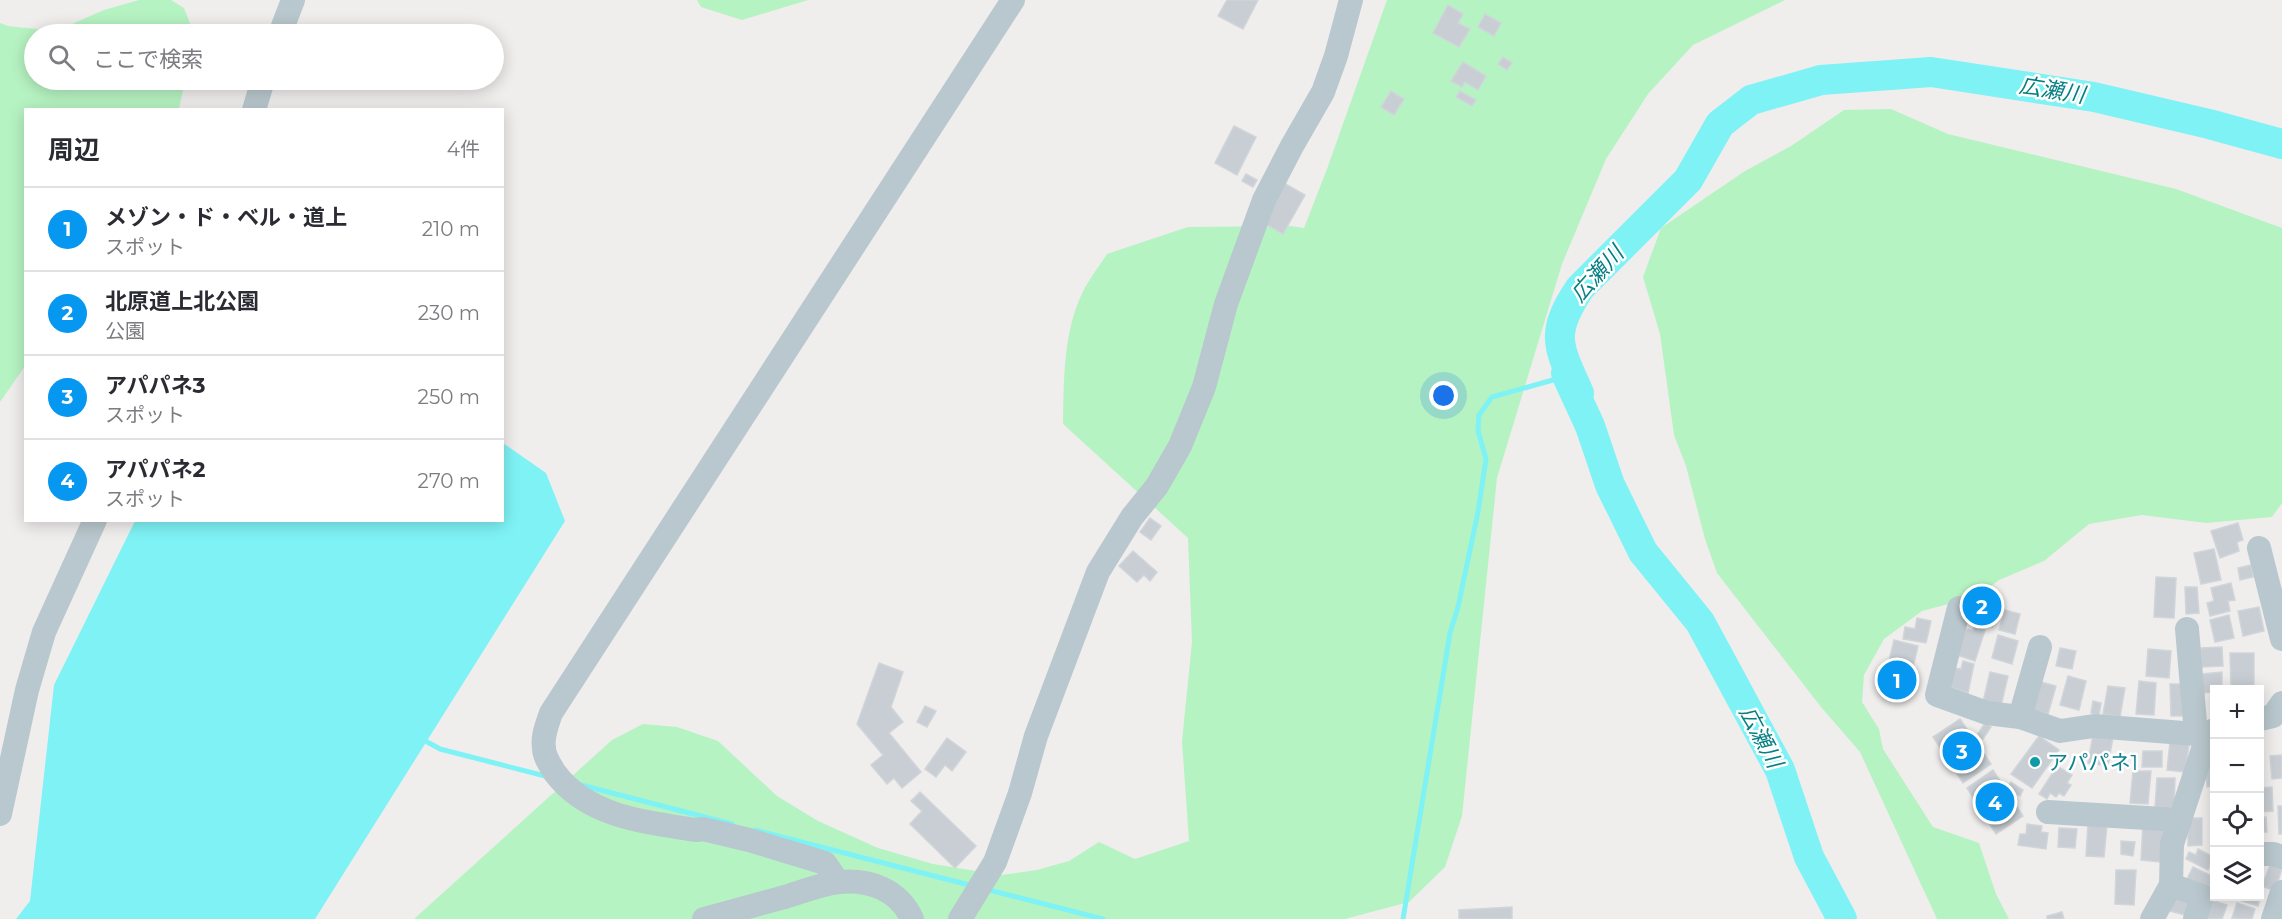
<!DOCTYPE html>
<html lang="ja">
<head>
<meta charset="utf-8">
<style>
	:root { --surface:#fff; --page:#f7f7f7; --text:#2b2b33; --muted:#7c7c81; --line:#e1e1e2; --accent:#0697f1 }
	body { margin:0; font-family:Montserrat,"Noto Sans JP",sans-serif; background:var(--page); color:var(--text) }
	.controls { position:absolute; right:18px; bottom:18px; display:grid; overflow:hidden; border-radius:0px; box-shadow:0 3px 15px #0003 }
	.controls button { width:54px; height:54px; display:grid; place-items:center; padding:0; border:0; border-bottom:2px solid var(--line); background:var(--surface); color:var(--text); font:30px sans-serif }
	.you { position:absolute; left:1444px; top:396px; width:21px; height:21px; margin:-15px; border:4px solid #fff; border-radius:50%; background:#1a73e8; box-shadow:0 0 0 9px #1a73e833 }
	.badge { display:grid; place-items:center; width:39px; height:39px; border-radius:50%; background:var(--accent); color:#fff; font-size:20px; font-weight:700 }
	.pin { position:absolute; translate:-50% -50%; border:3px solid #fff; box-shadow:0 2px 6px #0006 }
	.list { margin:0; padding:0; list-style:none }
	h2 { display:flex; justify-content:space-between; align-items:center; height:78px; margin:0; padding:0 24px; font-size:26px }
	h2 small { font-size:20px; font-weight:400; color:var(--muted) }
	.list li { display:grid; grid-template-columns:39px 1fr auto; gap:18px; align-items:center; box-sizing:border-box; height:84px; padding:0 24px; border-top:2px solid var(--line) }
	.list b { display:block; font-size:22px; white-space:nowrap }
	.list p { margin:0; font-size:20px; white-space:nowrap; color:var(--muted) }
	.list em { font-size:20px; font-style:normal; color:var(--muted) }
	.icon { flex:none; width:33px; height:33px; fill:none; stroke:currentColor; stroke-width:2; stroke-linecap:round; stroke-linejoin:round }
	.map { position:relative; flex:none; width:2282px; height:919px; overflow:hidden }
	.search { position:absolute; background:var(--surface); box-shadow:0 3px 15px #0003; left:24px; top:24px; width:480px; height:66px; display:flex; align-items:center; gap:15px; box-sizing:border-box; padding:0 21px; border-radius:33px; color:var(--muted); font-size:22px }
	.panel { position:absolute; background:var(--surface); box-shadow:0 3px 15px #0003; left:24px; top:108px; width:480px; height:414px; border-radius:0px }
	.map>svg:first-child { display:block }
	.green { fill:#b6f3c2 }
	.water { fill:#7ef2f5 }
	.lines { fill:none; stroke-linecap:round; stroke-linejoin:round }
	.stream { stroke:#7ef2f5; stroke-width:5 }
	.river { stroke:#7ef2f5; stroke-width:30 }
	.building { fill:#c8ced3; stroke:#d0d5da; stroke-width:1.5 }
	.minor { stroke:#b9c8ce; stroke-width:24 }
	.culture-dot { fill:#0f9aa8; stroke:#fff; stroke-width:2 }
	.labels { text-anchor:middle; dominant-baseline:central; stroke-width:5; stroke-linejoin:round; paint-order:stroke }
	.culture-label { font-size:21px; fill:#0d838f; stroke:#fff; text-anchor:start }
	.water-label { font-size:22px; font-style:italic; fill:#057f82; stroke:#fff }
</style>
</head>
<body>
<div class="map">
<svg width="2282" height="919" viewBox="0 0 2282 919">
	<rect width="100%" height="100%" fill="#f0eded"/>
	<g class="green">
		<path d="M139 0H171L184 8 194 34H34V80H185L179 109 26 110 25 366 0 402V23L8 26 56 31 104 10Z"/>
		<path d="M697 0H808L742 20 701 7Z"/>
		<path d="M1387 0H1785L1693 45 1648 94 1606 159 1562 264 1497 478 1462 816 1445 867 1409 902 1345 919H414L612 740 643 724 677 727 718 741 777 796 818 821 878 848 933 864 1001 875 1037 870 1069 861 1099 842 1135 859 1189 841 1182 741 1192 642 1188 538 1063 424C1064 382 1063 337 1080 298 1086 283 1098 268 1107 254L1188 227 1290 226 1304 228 1327 169Z"/>
		<path d="M1891 109 1948 134 2176 189 2282 228V503L2272 517 2206 523 2142 515 2089 524 2044 561 1999 580 1982 593 2001 596 1993 628 1962 616 1967 599 1922 611 1884 639 1864 675 1862 702 1879 729 1883 749 1933 827 1979 843 1996 894 2009 919H1937L1860 752 1821 707 1717 573 1705 539 1686 466 1674 435 1660 334 1643 277 1661 228 1745 171 1791 146 1844 110Z"/>
	</g>
	<path class="water" d="M503 443 546 473 565 521 315 919H16L30 901 54 685 135 521 502 520Z"/>
	<g class="lines">
		<g class="stream">
			<path d="M420 738 440 749 549 777"/>
			<path d="M581 785 732 824"/>
			<path d="M755 830 973 886"/>
			<path d="M985 889 1103 919"/>
			<path d="M1403 919 1450 633 1458 607 1478 512 1486 459 1478 431 1479 415 1492 397 1553 380 1566 373"/>
		</g>
		<g class="river">
			<path d="M1566 373 1579 393C1558 346 1549 334 1580 288L1688 180 1720 124 1751 100 1821 80 1931 72 2094 97 2209 124 2282 144"/>
			<path d="M1567 376 1590 426 1610 485 1643 552 1700 622 1780 770 1809 857 1842 919"/>
		</g>
	</g>
	<g class="building">
		<path d="M1227 0H1258L1243 29 1218 16Z"/>
		<path d="M1448 5 1463 14 1458 23 1470 29 1459 47 1433 33Z"/>
		<path d="M1485 14 1501 23 1494 36 1478 27Z"/>
		<path d="M1503 57 1512 63 1507 70 1498 64Z"/>
		<path d="M1463 62 1486 76 1478 90 1465 82 1462 87 1451 81Z"/>
		<path d="M1391 91 1404 99 1394 115 1381 107Z"/>
		<path d="M1460 91 1476 100 1472 106 1456 97Z"/>
		<path d="M1234 126 1256 137 1237 175 1215 163Z"/>
		<path d="M1246 174 1257 180 1253 187 1242 181Z"/>
		<path d="M1282 182 1305 195 1283 234 1260 221Z"/>
		<path d="M1150 518 1161 526 1151 540 1140 532Z"/>
		<path d="M2238 523 2243 540 2237 542 2239 551 2220 558 2211 531Z"/>
		<path d="M2214 549 2221 580 2201 584 2194 553Z"/>
		<path d="M1133 551 1157 572 1150 581 1144 575 1137 582 1119 566Z"/>
		<path d="M2251 565 2253 577 2240 580 2238 568Z"/>
		<path d="M2156 577 2176 578 2174 618 2154 617Z"/>
		<path d="M2231 583 2235 600 2228 601 2230 611 2210 616 2207 603 2214 601 2211 588Z"/>
		<path d="M2185 587H2197L2199 613 2186 614Z"/>
		<path d="M2259 607 2264 631 2243 636 2238 611Z"/>
		<path d="M2005 610 2020 614 2015 634 1999 630Z"/>
		<path d="M2229 615 2234 638 2215 642 2210 620Z"/>
		<path d="M1917 618 1931 621 1926 643 1903 639 1905 627 1915 629Z"/>
		<path d="M1974 627 1985 630 1975 661 1954 654 1960 632 1968 629 1973 631Z"/>
		<path d="M1998 635 2018 641 2012 664 1992 658Z"/>
		<path d="M1894 640 1918 646 1913 667 1889 661Z"/>
		<path d="M2222 647 2223 666 2201 667V648Z"/>
		<path d="M2060 648 2076 651 2072 669 2056 666Z"/>
		<path d="M2148 649 2171 651 2169 678 2146 676Z"/>
		<path d="M2230 653H2254V687H2231Z"/>
		<path d="M1963 661 1974 664 1968 693 1950 687 1954 668 1961 669Z"/>
		<path d="M879 663 903 672 891 707 903 722 889 733 921 772 902 788 894 778 887 784 871 765 883 755 857 724Z"/>
		<path d="M1886 668 1912 673 1907 692 1882 687Z"/>
		<path d="M1990 672 2008 676 2001 706 1983 702Z"/>
		<path d="M2222 672V685H2215L2214 692 2203 693 2202 674Z"/>
		<path d="M2068 676 2086 681 2079 710 2060 705Z"/>
		<path d="M2139 681 2156 683 2154 715 2136 714Z"/>
		<path d="M2041 682 2056 686 2048 714 2033 710Z"/>
		<path d="M2170 684H2184V716H2171Z"/>
		<path d="M2108 686 2125 688 2120 717 2103 714Z"/>
		<path d="M2093 701 2101 703 2099 715 2091 713Z"/>
		<path d="M925 706 936 711 927 727 917 722Z"/>
		<path d="M1960 719 1991 764 1963 783 1933 737Z"/>
		<path d="M1985 723 1991 727 1983 739 1977 735Z"/>
		<path d="M2093 734 2113 737 2108 766 2088 763Z"/>
		<path d="M2039 736 2059 750 2032 788 2011 774Z"/>
		<path d="M947 738 966 752 952 771 945 765 936 777 925 769Z"/>
		<path d="M2170 742 2189 745 2185 772 2167 770Z"/>
		<path d="M2143 751H2162V767H2142Z"/>
		<path d="M2282 755V778L2272 779 2270 756Z"/>
		<path d="M2206 760H2214V786L2207 787Z"/>
		<path d="M2057 766 2072 775 2067 783 2071 785 2064 796 2059 793 2056 797 2050 793 2047 799 2039 794Z"/>
		<path d="M1993 770 2023 816 1996 834 1967 788Z"/>
		<path d="M2133 771H2151L2148 804 2130 803Z"/>
		<path d="M2157 778H2175L2174 808 2155 807Z"/>
		<path d="M2011 782 2023 790 2020 796 2007 787Z"/>
		<path d="M2272 787 2273 811 2260 812V788Z"/>
		<path d="M920 792 976 846 955 868 910 824 922 811 911 801Z"/>
		<path d="M2278 806H2282V834H2279Z"/>
		<path d="M2260 817H2266L2267 832H2261V837H2260Z"/>
		<path d="M2188 818H2202V845L2188 846Z"/>
		<path d="M2088 823 2107 825 2104 857 2086 856Z"/>
		<path d="M2027 824 2042 826 2041 832 2048 833 2046 849 2018 845 2020 834H2026Z"/>
		<path d="M2143 824H2165L2160 862 2141 860Z"/>
		<path d="M2059 828 2077 829 2075 848 2058 847Z"/>
		<path d="M2121 841 2135 842 2133 856 2121 854Z"/>
		<path d="M2198 849 2214 857 2208 870 2186 859 2189 852 2196 855Z"/>
		<path d="M2270 865 2282 869 2275 891 2262 886Z"/>
		<path d="M2193 867 2214 877 2208 891 2186 881Z"/>
		<path d="M2116 870H2136L2134 905 2115 904Z"/>
		<path d="M2260 891H2262L2258 906 2236 899 2237 896H2260Z"/>
		<path d="M2175 893 2190 897 2185 915 2170 911Z"/>
		<path d="M2208 899 2227 905 2222 919H2202Z"/>
		<path d="M2237 903 2255 909 2252 919 2232 918Z"/>
		<path d="M1512 907V919H1459V910Z"/>
		<path d="M2062 912 2064 919H2047V916Z"/>
	</g>
	<g class="lines">
		<g class="minor">
			<path d="M280 34 293 0"/>
			<path d="M254 110 263 80"/>
			<path d="M2259 548 2282 639"/>
			<path d="M1959 608 1937 695 1987 713 2020 717 2060 731 2094 726 2196 734H2208L2214 730"/>
			<path d="M2187 629 2196 734"/>
			<path d="M2020 717 2040 647"/>
			<path d="M2260 719 2273 716 2282 703"/>
			<path d="M2048 812 2180 820"/>
			<path d="M0 814 27 690 44 632 95 520"/>
			<path d="M2260 854H2273L2282 857"/>
			<path d="M838 882 825 863 749 840 703 829 696 830C645 822 588 817 555 773 551 766 544 757 544 748 542 736 547 725 551 713L1013 0"/>
			<path d="M2171 885 2202 896 2195 919"/>
			<path d="M704 919C730 912 755 905 781 898 799 893 820 884 839 882 870 879 899 890 912 919"/>
			<path d="M960 919 995 862 1020 793 1036 736 1098 572 1132 517 1157 486 1180 446 1204 387 1226 304 1264 200 1292 146 1323 92 1336 56 1351 0"/>
			<path d="M2152 919 2171 885 2172 844 2208 734"/>
			<path d="M2273 919 2282 892"/>
		</g>
	</g>
	<circle class="culture-dot" cx="2035" cy="762" r="6"/>
	<g class="labels">
		<g class="culture-label">
			<text x="2047" y="762">アパパネ1</text>
		</g>
		<g class="water-label">
			<text transform="translate(2052 90) rotate(9)">広瀬川</text>
			<text transform="translate(1597 274) rotate(-48)">広瀬川</text>
			<text transform="translate(1761 737) rotate(62)">広瀬川</text>
		</g>
	</g>
</svg>
<div class="controls">
<button>+</button>
<button>−</button>
<button><svg class="icon" aria-label="locate" viewBox="0 0 24 24"><circle cx="12" cy="12" r="6"/><path d="M12 2v4M12 18v4M2 12h4M18 12h4"/></svg></button>
<button><svg class="icon" aria-label="layers" viewBox="0 0 24 24"><path d="M12 4l9 5-9 5-9-5zM3 14l9 5 9-5"/></svg></button>
</div>
<div class="you"></div>
<div class="pin badge" style="left:1897px;top:680px">1</div>
<div class="pin badge" style="left:1982px;top:606px">2</div>
<div class="pin badge" style="left:1962px;top:751px">3</div>
<div class="pin badge" style="left:1995px;top:802px">4</div>
<div class="search"><svg class="icon" aria-label="search" viewBox="0 0 24 24"><circle cx="10" cy="10" r="6"/><path d="M15 15l6 6"/></svg>ここで検索</div>
<section class="panel">
<h2>周辺<small>4件</small></h2>
<ul class="list">
<li><span class="badge">1</span><div><b>メゾン・ド・ベル・道上</b><p>スポット</p></div><em>210 m</em></li>
<li><span class="badge">2</span><div><b>北原道上北公園</b><p>公園</p></div><em>230 m</em></li>
<li><span class="badge">3</span><div><b>アパパネ3</b><p>スポット</p></div><em>250 m</em></li>
<li><span class="badge">4</span><div><b>アパパネ2</b><p>スポット</p></div><em>270 m</em></li>
</ul>
</section>
</div>
</body>
</html>
